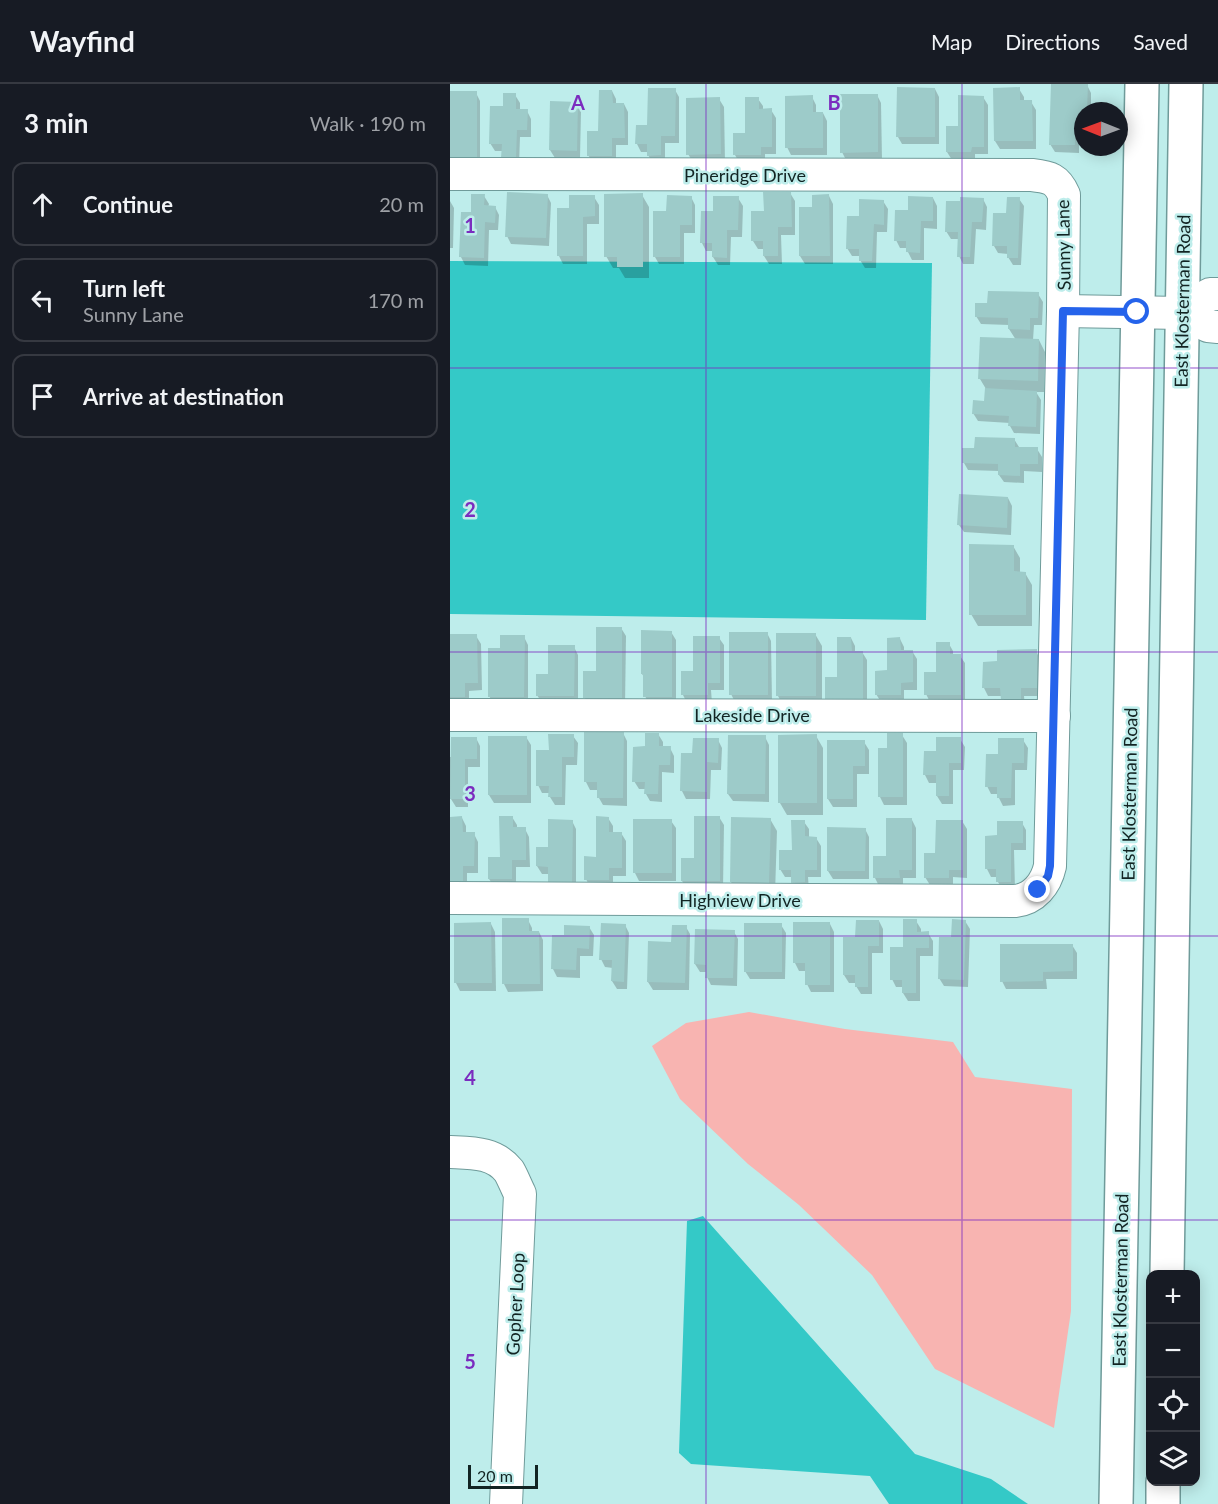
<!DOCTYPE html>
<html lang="en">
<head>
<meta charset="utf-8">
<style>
	:root { --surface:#171b24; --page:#242831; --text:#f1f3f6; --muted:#9ea1a6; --line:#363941 }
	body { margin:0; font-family:Lato,sans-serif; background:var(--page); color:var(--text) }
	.controls { position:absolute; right:18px; bottom:18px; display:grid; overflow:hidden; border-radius:12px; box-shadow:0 3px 15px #0003 }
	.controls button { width:54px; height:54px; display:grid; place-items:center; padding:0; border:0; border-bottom:2px solid var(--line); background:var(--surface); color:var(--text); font:30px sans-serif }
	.compass { position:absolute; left:624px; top:18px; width:54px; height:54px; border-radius:50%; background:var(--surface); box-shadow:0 3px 15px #0003; rotate:271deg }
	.scale { position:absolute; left:18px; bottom:15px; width:70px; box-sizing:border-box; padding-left:6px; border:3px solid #122423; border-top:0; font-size:16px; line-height:21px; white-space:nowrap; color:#122423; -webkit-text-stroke:4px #beedeb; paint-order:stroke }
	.stop { position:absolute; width:18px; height:18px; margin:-14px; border:4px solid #2563eb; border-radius:50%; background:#fff }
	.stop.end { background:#2563eb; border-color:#fff; box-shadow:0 2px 6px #0008 }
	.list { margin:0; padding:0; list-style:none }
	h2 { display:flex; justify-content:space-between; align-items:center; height:78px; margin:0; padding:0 24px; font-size:26px }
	h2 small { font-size:20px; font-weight:400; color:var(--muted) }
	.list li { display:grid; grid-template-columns:39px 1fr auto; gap:18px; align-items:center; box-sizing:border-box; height:84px; margin:0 12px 12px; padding:0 12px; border:2px solid var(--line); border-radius:12px }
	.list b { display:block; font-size:22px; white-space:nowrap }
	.list p { margin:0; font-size:20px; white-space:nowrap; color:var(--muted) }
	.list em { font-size:20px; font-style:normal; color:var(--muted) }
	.icon { flex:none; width:33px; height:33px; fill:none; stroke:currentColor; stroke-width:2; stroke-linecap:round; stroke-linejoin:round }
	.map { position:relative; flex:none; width:768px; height:1420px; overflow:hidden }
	header { display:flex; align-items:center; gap:36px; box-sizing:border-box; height:84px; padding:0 30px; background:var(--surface); border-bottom:2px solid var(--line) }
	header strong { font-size:28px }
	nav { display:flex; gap:33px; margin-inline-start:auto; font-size:21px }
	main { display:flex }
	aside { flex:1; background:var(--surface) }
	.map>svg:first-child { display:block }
	.green { fill:#f8b4b1 }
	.water { fill:#34c9c7 }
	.shadow { fill:#0003 }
	.building { fill:#9dcbc9 }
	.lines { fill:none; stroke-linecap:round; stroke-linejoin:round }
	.minor-casing { stroke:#6f9b9a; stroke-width:34 }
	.major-casing { stroke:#6f9b9a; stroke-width:36 }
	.minor { stroke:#fff; stroke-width:32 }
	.major { stroke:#fff; stroke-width:33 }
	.route { stroke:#2563eb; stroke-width:8 }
	.grid { fill:none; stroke:#7b2cbf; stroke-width:1.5; stroke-opacity:0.55 }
	.labels { text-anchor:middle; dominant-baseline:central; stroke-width:5; stroke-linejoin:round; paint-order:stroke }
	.street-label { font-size:18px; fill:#122423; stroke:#beedeb }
	.grid-label { font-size:20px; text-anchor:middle; font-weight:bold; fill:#7b2cbf; stroke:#beedeb; stroke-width:5; stroke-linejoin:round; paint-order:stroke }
</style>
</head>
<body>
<header>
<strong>Wayfind</strong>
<nav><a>Map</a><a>Directions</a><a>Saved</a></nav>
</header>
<main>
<aside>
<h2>3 min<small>Walk · 190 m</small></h2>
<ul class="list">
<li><svg class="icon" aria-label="ahead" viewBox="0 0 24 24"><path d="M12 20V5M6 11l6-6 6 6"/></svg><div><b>Continue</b></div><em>20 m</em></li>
<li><svg class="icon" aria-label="left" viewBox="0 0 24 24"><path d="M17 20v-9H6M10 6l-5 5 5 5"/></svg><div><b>Turn left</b><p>Sunny Lane</p></div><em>170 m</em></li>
<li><svg class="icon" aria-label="arrive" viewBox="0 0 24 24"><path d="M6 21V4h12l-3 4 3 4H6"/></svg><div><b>Arrive at destination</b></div></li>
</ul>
</aside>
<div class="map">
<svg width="768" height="1420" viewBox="0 0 768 1420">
	<rect width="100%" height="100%" fill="#beedeb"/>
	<path class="green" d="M299 928 395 945 503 958 525 993 622 1005 621 1227 604 1344 485 1285 422 1191 349 1121 298 1080 230 1015 202 962 236 939Z"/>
	<g class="water">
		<path d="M0 177 482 179 476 536 0 530Z"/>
		<path d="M253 1132 465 1370 541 1395 578 1420H439L420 1392 241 1380 229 1369 237 1137Z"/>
	</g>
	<g class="shadow">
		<path d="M637 1 641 9V27H633V57H629V69L605 68 600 60Z"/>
		<path d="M485 5 489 13V60H452L448 53Z"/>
		<path d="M545 5H569L574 13V18H581L586 26V65H550L545 57Z"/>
		<path d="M225 6 229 13V59H215V79H203L198 71 199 68H191L187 60Z"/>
		<path d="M162 7 166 15V20H174L178 28V61H166V79H143L138 71 150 48Z"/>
		<path d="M0 9H26L30 17V81H0Z"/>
		<path d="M65 11 70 19V27H77L81 35V53H70L69 82 57 81 53 73V67H45L40 59 54 23Z"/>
		<path d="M427 11 431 19 432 76H396L392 68Z"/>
		<path d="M362 13 366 21V29H373L377 37V71H341L337 63Z"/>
		<path d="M533 13 538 21V70H525V76H502L497 68Z"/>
		<path d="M269 15 274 23 275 78H243L238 70Z"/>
		<path d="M308 15 313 22V26H321L326 34V70H315V79L289 78 285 71 297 50Z"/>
		<path d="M127 19 131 27 130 74H105L100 66Z"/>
		<path d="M340 109 345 117V151H331L332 180H319L314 172V165H308L303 157 315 128Z"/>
		<path d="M97 111 101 119 99 162 61 160 57 152Z"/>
		<path d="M192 111 199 123V194H175L169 184H163L156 172Z"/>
		<path d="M34 112 39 120 38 123H45L49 131 48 146H39L38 182 15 181 11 173 22 130Z"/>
		<path d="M379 112 383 120V180H355L350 172 363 125Z"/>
		<path d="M144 113 149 121V140H137V180H113L109 172 121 125Z"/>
		<path d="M241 113 245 121V149H234V180H209L205 173 218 129Z"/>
		<path d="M288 114 293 122 292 153H281L280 181H268L263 173V167H256L252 159 264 128Z"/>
		<path d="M483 114 487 122V145L474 144V176H462L458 168V164H450L446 156 459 128Z"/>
		<path d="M533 115 537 123 536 146 526 145 524 180H513L509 172V155H501L496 147Z"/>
		<path d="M569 115 574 122 571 181H563L558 173V170L548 169 544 162 557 131Z"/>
		<path d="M0 117 4 124 3 164H0Z"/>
		<path d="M433 117 438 125 437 148H427L426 184H415L410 176 411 172H402L397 164 410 134Z"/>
		<path d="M588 210 593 218 592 241H584L583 256H589L595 268 594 308H586L591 316 590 350 564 349 560 342V339L528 337 523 329 535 318 536 305 530 295 566 256 559 245V241L531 240 526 232 539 221Z"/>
		<path d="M564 355 569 363 587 365 592 373V388L574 387V399L554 398 549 391V387L518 386 514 379Z"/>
		<path d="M558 414 562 422 561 451 514 448 509 441Z"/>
		<path d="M563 462 570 474V489H575L582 501V542H528L521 530Z"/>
		<path d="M171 544 176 552 175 622H139L135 614Z"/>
		<path d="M221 548 226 556V620H199L195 612V594L192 590Z"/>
		<path d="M317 549 321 557 322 618H285L281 610Z"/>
		<path d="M365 550 372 562V624L334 623 328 612Z"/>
		<path d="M26 552 31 560 32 606 19 607V620H0V592Z"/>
		<path d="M74 553 78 561V621L44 620 39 612Z"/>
		<path d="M269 554 274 561V606H261L262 619H237L233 611 245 588Z"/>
		<path d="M401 554 405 562V568H412L417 576V623L389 594Z"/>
		<path d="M450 555 454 563V567H462L467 575V606H454V618H431L426 610 439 588Z"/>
		<path d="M499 560 503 567V572H510L515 579V618H480L476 610 487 590Z"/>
		<path d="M124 563 128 571V619H92L87 611 99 592Z"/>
		<path d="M586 567 590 575 591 612H574L575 623H557L552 615V612H538L534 604V579H548Z"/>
		<path d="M173 649 177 657V722L153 721 149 714V706H140L136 698Z"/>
		<path d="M208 650 213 658V664H220L224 672V689L212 688V718L200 717 196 710V705H189L184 697 197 664Z"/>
		<path d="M452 651 457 659V721H434L430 713 438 665Z"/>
		<path d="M123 652 128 659 127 681H116L115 721H105L100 713V709H92L88 701 100 667Z"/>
		<path d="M366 652 373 664V731H337L330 719Z"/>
		<path d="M76 653 81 661V719H44L39 711Z"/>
		<path d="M315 653 319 661V718L283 717 278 710Z"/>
		<path d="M26 654 30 662V683H18V723H6L1 715V712H0V673H2Z"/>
		<path d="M510 655 515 663 514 686H503V720H492L487 712V699H479L475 691 487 668Z"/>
		<path d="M268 656 272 664 271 686H261L260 715H236L232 707 244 671Z"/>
		<path d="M573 656 578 664 577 686H565V721L553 722 549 714V710H541L537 702 549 672Z"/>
		<path d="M414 658 419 666V690H407V723H383L378 715Z"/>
		<path d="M62 733 67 741V745H75L79 753 80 783H66V803L44 802 39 795 51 775Z"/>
		<path d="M269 733 274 741 273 804H237L232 797Z"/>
		<path d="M12 734 16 742V750H24L28 758V789H17V805L0 803V767Z"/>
		<path d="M158 734 163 742V749H171L176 757V792H163V803H140L136 795 147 774Z"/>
		<path d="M320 735 327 747 325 810H288L281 798Z"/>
		<path d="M462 736 466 744V794H453V802H429L425 794Z"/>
		<path d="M122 737 126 745V810L99 790H92L87 782Z"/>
		<path d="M221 737 226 744V797H189L185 789Z"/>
		<path d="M512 737 517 745V794L503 793V801H480L475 793 487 770Z"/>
		<path d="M354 738 359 745V754H366L371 762V793H358L359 806H347L342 798V793H335L330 785 343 767Z"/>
		<path d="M572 739 576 746V766H564L565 805H552L548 798V793H541L537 785 548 753Z"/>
		<path d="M415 745 419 753V795H383L378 787Z"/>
		<path d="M78 836 82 844V849L89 848 93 856V907L58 908 54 900Z"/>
		<path d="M429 837 433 845V869H422V910H411L406 902V899H399L394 891 395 855H407Z"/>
		<path d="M466 837 471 845V849H478L483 857V872H470V917H458L453 909V903H446L442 895Z"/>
		<path d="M515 837 520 845 518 903 494 902 489 894 503 855Z"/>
		<path d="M41 840 45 848 46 907H10L6 899Z"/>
		<path d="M345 840H380L384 848V908H361L357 900V887H349L345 879Z"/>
		<path d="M175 841 179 849 177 905H167L162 897 163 884 155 883 151 875Z"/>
		<path d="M331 841 336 849 335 895H300L295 887Z"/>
		<path d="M139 843 144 851 143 872H130V894L107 893 103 885Z"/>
		<path d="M236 843 240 850 239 906H203L198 898 223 859Z"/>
		<path d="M284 848 288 855 287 902 261 901 257 893V888H250L245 880Z"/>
		<path d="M622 861 627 869V895H596L597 905H556L552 897Z"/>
	</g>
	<g class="building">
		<path d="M601 0H638L637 27H633V50L625 49V61H599Z"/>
		<path d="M447 3 485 4V53H446Z"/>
		<path d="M570 3V16H582L583 57H544L543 4Z"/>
		<path d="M198 4H226L225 52H211V71L197 72V60H185L186 41H197Z"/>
		<path d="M149 6H162L163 19H174L175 54H162V72H137V47H148Z"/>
		<rect x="0" y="7" width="27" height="66"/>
		<path d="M53 9H66V25H78L77 46H67L66 74H51L52 60H39L40 22H53Z"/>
		<path d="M390 10H428V68L390 69Z"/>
		<path d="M363 11V28H373V64H335V12Z"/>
		<path d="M508 11 534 12V63H522L521 68H496V42H508Z"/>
		<path d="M270 13 271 70 236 71V14Z"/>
		<path d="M295 13H309V25L322 24V63H311V71H283V49H295Z"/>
		<path d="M100 17 128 18 127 67 99 66Z"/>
		<path d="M57 108 98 110 96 154 55 153Z"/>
		<path d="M313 108H341L342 143H328V172H313V157H301V127H314Z"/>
		<path d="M193 109V183H167V173H154V110Z"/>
		<path d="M21 110H35L34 121 46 122 45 139 35 138 34 174 9 173 11 128H21Z"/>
		<path d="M379 110 380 172H349V123H362V111Z"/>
		<path d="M119 111H145V132L133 133V172H107V124H119Z"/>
		<path d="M217 111 242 112V141H230V173H203V127H216Z"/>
		<path d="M263 112H289L288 146H277V174L262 173V159H250L251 127H263Z"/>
		<path d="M458 112 483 113V137H471L470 169 456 168V157H444L445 126H458Z"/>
		<path d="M510 113 534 114 532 138H522L520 173H507L508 148H495L496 117H510Z"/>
		<path d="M557 113H570L568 174H557V162H542L543 129H556Z"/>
		<path d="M409 115 434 116V141L424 140 422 177H409V165H396L397 132H409Z"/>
		<path d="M538 207 589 208 588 234H580V246L558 245V234L525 233V219H537Z"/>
		<path d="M530 253 589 255 588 297 528 295Z"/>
		<path d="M535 304 587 307 586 343 558 342 559 332 522 330 523 316 534 317Z"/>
		<path d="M525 353 565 354V363H588V380H570V392L548 391V380L512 379V364H524Z"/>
		<path d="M509 410 558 413 557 444 507 441Z"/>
		<path d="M519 460 564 461V487L576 488V531H519Z"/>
		<path d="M146 543H172V614H133V587H146Z"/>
		<path d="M191 546 222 547V613H193V590H191Z"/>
		<rect x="279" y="548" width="39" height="63"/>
		<rect x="326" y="549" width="40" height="63"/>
		<path d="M0 550H27L28 599H15V613H0Z"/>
		<path d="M50 551H75L74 613H38V564H50Z"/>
		<path d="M243 552H270V599H258V611H231V587H243Z"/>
		<path d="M387 553H401L402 567H413V616H375V593H387Z"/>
		<path d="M450 553 451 566H463V598L451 599V611H425V587L437 586V554Z"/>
		<path d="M486 558H500V570H511V611H474V588H486Z"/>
		<path d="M98 561H125L124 612H86V590H98Z"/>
		<path d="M587 565V604H571V616H551L550 604H532L533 578 547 577V566Z"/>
		<path d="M134 647H174L173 714H147V698H134Z"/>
		<path d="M195 649H209V662H221L220 681H209L208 710H194L195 698H182L183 663 195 662Z"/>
		<path d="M437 649H453V713H428V664H437Z"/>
		<path d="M98 650H124V673H112V713H98L99 702H86V666H99Z"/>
		<path d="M367 650V719H328V651Z"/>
		<path d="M278 651H316L315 710H277Z"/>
		<rect x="38" y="652" width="39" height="59"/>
		<path d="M1 653H27V675H15V715H0Z"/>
		<path d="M486 653H511V679H499V712H486V691H473L474 667H486Z"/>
		<path d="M243 654H269L268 679 257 678V708L230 707 231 669H242Z"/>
		<path d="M548 654H574V679H562L561 714H547V703H535L536 670H548Z"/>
		<path d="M377 656H415V682H403V715H377Z"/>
		<path d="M12 732 13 748H25L24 782H13V798H0V733Z"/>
		<path d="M49 732H63V743H76V776H62V795H38V773H50Z"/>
		<path d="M146 732 159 733V748H172V784H159V796H134V772L146 773Z"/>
		<path d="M244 732H270V797H231V774H244Z"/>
		<path d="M281 733 321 734 319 799 280 798Z"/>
		<path d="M436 734H462V786H449L450 794H423V772H436Z"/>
		<path d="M98 735 123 736 122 802H98V783L86 782V763H98Z"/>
		<rect x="183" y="735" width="39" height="54"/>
		<path d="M341 736H355V752L367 753V786H355V798L341 799V786H329V766H342Z"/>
		<path d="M486 736H513V786H499V794H474V769H485Z"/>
		<path d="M547 737H573V759H561V798H546V785H535V752L547 751Z"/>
		<path d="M377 743 416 744 415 787H377Z"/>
		<path d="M52 834H79V847H89L90 900H52Z"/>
		<path d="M453 835H467V848L479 847V864H466V909H452V896H440V863H453Z"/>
		<path d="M502 835 516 836 514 896 488 895 489 853H501Z"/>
		<path d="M406 836H429V862H418V903H405V891H393V853H405Z"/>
		<path d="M41 838 42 899H4V839Z"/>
		<path d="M343 838H380V901H355V879H343Z"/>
		<path d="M151 839 176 840 174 898 161 897 162 876H149Z"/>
		<rect x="294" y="839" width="38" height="49"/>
		<path d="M114 841 140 842 139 865 127 864 126 886 101 885 102 851H114Z"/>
		<path d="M222 841H237L235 899 197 898 198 857 221 858Z"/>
		<path d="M245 845 285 846 283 894H255L256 881 244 880Z"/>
		<path d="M550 860H623V887L593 888V897L550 898Z"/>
	</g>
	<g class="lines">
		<g class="minor-casing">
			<g id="minor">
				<path d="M0 90 582 91C600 93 607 95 614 111L613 227 600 782C596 800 584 815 565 817L0 814"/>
				<path d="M613 227 732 229 758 242 768 243"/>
				<path d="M732 229 760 210H768"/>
				<path d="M0 631 604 632"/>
				<path d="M0 1068C22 1069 44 1068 59 1087 63 1094 66 1102 70 1110L56 1420"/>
			</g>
		</g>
		<g class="major-casing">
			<g id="major">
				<path d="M717 1190 736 0"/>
				<path d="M666 1420 692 0"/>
				<path d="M713 1420V1398"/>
			</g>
		</g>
		<use href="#minor" class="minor"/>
		<use href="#major" class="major"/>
	</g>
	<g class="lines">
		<path class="route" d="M588 806 598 792 600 782 613 227 687 228"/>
	</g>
	<path class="grid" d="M256 0V1420M512 0V1420M0 284H768M0 568H768M0 852H768M0 1136H768"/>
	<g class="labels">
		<g class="street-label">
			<text x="295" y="91">Pineridge Drive</text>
			<text transform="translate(613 161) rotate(-91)">Sunny Lane</text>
			<text transform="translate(732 217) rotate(-89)">East Klosterman Road</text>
			<text x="302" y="631">Lakeside Drive</text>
			<text transform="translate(679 710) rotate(-89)">East Klosterman Road</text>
			<text x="290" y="816">Highview Drive</text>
			<text transform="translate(670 1196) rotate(-89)">East Klosterman Road</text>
			<text transform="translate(65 1220) rotate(-87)">Gopher Loop</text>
		</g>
	</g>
	<g class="grid-label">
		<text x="128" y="26">A</text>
		<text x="384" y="26">B</text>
		<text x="20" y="149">1</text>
		<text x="20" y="433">2</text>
		<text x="20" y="717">3</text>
		<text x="20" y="1001">4</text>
		<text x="20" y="1285">5</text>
	</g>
</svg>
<div class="controls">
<button>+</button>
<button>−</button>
<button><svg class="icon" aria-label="locate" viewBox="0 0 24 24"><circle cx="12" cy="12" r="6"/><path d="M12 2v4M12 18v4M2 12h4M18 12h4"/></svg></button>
<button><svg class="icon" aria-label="layers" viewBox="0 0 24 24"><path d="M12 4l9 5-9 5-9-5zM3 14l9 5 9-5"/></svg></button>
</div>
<svg class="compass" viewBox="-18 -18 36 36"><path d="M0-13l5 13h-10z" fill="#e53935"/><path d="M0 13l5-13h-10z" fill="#9ea1a6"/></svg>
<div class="scale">20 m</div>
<div class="stop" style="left:687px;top:228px"></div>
<div class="stop end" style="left:588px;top:806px"></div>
</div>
</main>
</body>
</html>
